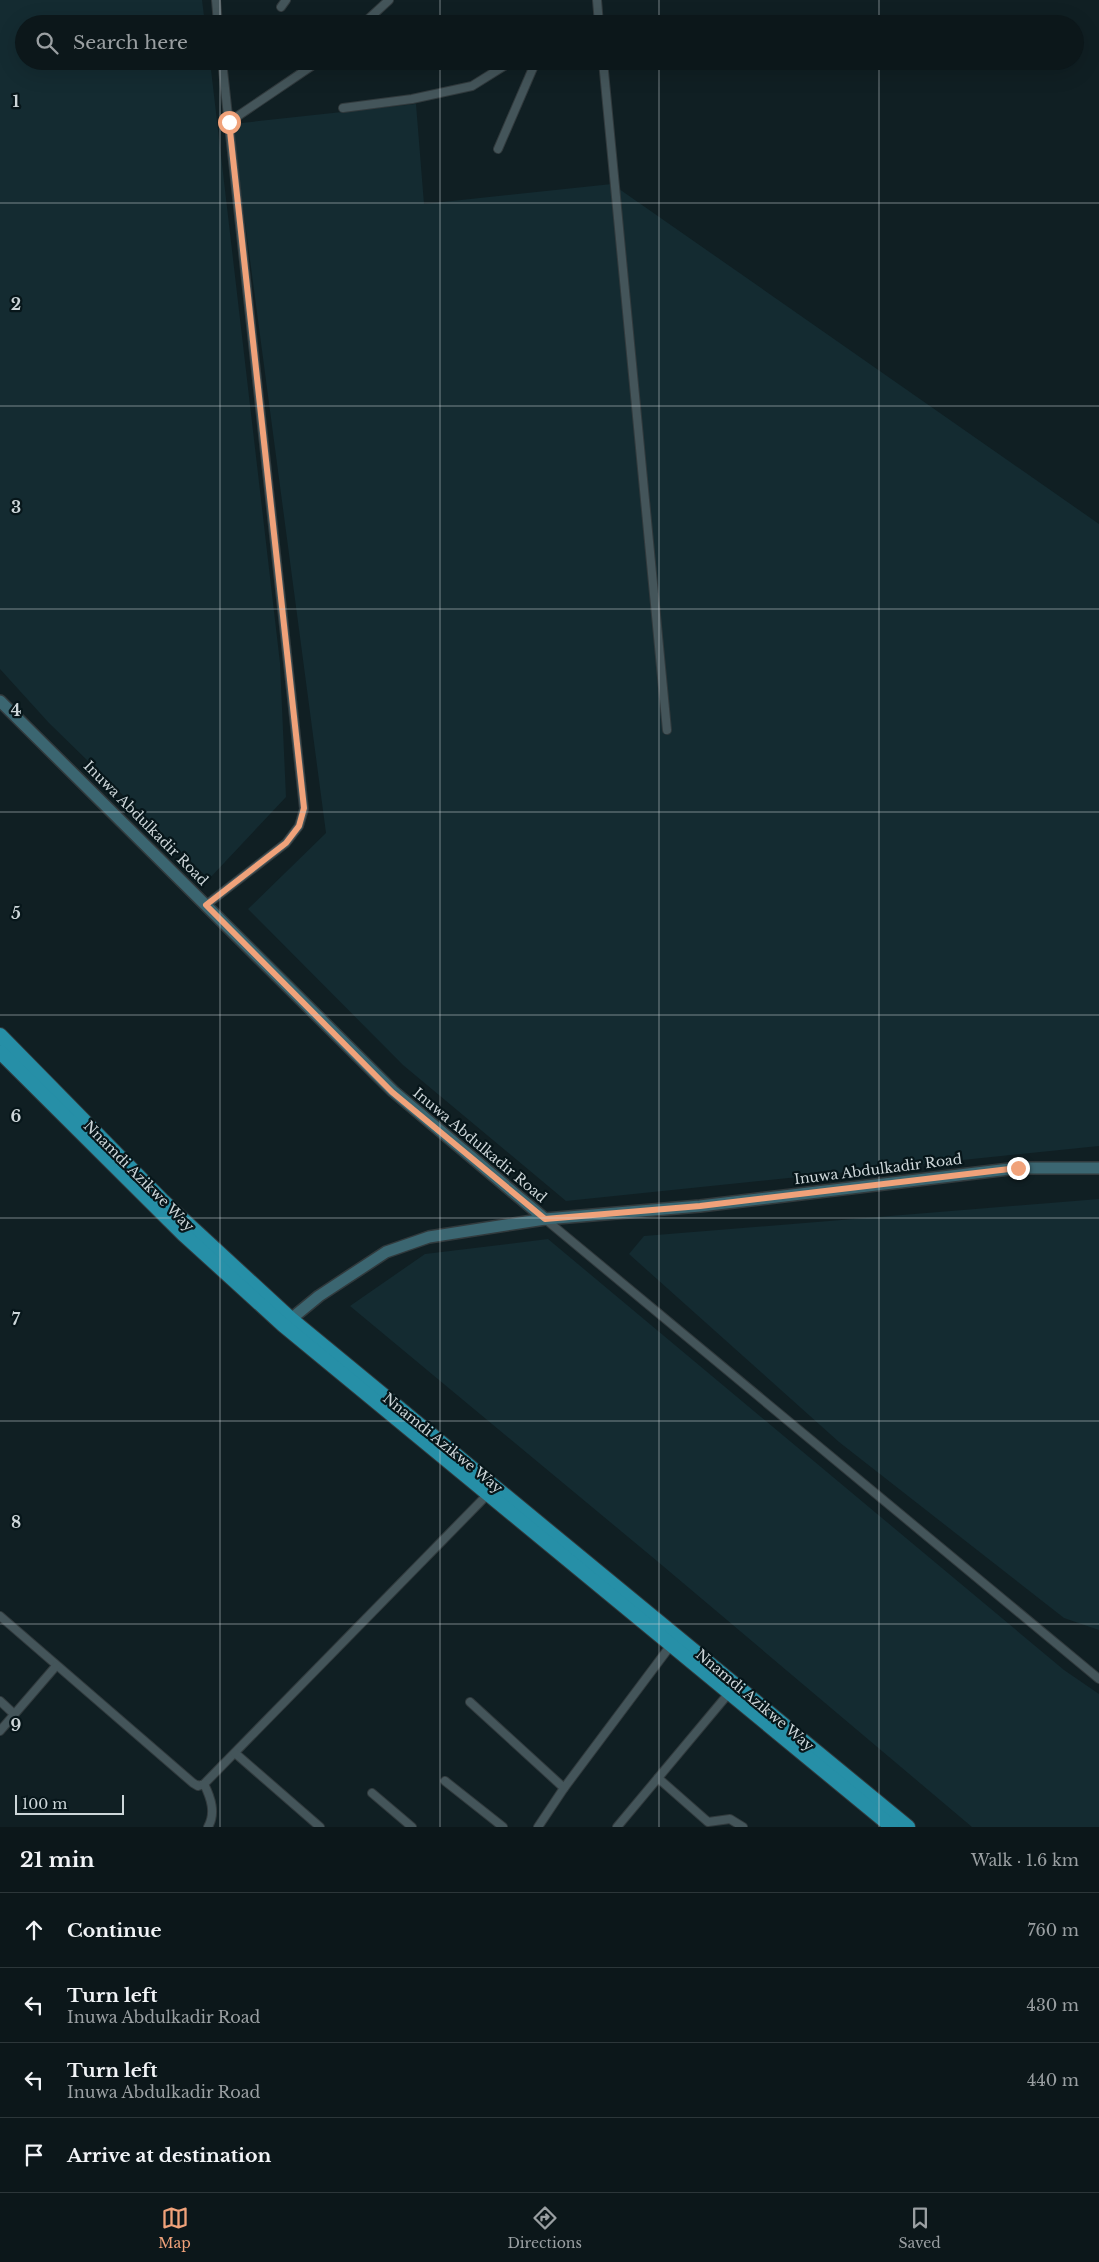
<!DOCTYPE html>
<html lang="en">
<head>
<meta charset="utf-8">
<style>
	:root { --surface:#0c171a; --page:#1a2427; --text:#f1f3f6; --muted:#9a9fa2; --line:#2c3639; --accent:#f0a27a }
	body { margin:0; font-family:"Libre Baskerville",serif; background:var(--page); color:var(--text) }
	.scale { position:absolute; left:15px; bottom:12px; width:109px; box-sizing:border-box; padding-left:5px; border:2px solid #cdd6d9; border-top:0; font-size:14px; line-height:18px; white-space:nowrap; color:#cdd6d9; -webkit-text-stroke:4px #07161a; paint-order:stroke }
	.stop { position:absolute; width:15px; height:15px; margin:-11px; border:4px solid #f0a27a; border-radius:50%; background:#fff }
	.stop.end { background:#f0a27a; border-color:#fff; box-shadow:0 1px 5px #0008 }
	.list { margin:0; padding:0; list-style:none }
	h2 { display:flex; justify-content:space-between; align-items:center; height:65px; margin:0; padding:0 20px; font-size:21px }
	h2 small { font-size:16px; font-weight:400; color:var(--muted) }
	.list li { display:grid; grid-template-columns:32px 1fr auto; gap:15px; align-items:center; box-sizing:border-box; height:75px; padding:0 20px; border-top:1px solid var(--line) }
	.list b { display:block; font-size:19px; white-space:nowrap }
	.list p { margin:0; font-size:16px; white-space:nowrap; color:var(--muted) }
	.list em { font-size:16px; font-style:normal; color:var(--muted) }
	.icon { flex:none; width:28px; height:28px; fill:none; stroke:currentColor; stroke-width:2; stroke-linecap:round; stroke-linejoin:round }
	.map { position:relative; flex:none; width:1099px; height:1827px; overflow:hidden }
	.search { position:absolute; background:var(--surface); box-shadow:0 5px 20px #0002; left:15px; right:15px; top:15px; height:55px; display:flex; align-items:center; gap:12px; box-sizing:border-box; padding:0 18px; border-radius:28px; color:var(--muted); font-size:19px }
	.sheet { height:365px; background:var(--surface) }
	nav { display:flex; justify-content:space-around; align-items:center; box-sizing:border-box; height:70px; border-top:1px solid var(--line); background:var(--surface); font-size:14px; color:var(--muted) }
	nav a { display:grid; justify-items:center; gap:2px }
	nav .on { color:var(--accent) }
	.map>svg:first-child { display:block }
	.built { fill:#142b31 }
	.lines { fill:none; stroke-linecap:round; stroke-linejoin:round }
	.street-casing { stroke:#313a3d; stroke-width:10 }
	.secondary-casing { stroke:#313a3d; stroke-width:14 }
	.highway-casing { stroke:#313a3d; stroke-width:16 }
	.street { stroke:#44555a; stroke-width:8 }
	.secondary { stroke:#3b6671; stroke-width:11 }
	.highway { stroke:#268fa7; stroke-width:14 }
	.route { stroke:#f0a27a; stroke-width:6 }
	.grid { fill:none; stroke:#cdd6d9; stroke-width:1; stroke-opacity:0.55 }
	.labels { text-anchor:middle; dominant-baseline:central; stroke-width:4.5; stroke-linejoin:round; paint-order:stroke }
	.street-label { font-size:14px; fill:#cdd6d9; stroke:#07161a }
	.grid-label { font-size:16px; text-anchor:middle; font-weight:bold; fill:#cdd6d9; stroke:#07161a; stroke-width:4.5; stroke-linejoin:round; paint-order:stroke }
</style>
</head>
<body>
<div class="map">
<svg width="1099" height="1827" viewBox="0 0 1099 1827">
	<rect width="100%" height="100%" fill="#101f23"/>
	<g class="built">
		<path d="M0 0H202L205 24H24V61H210L280 663 286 797 209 879 49 723 0 669Z"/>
		<path d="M416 104 424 204 612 184 1099 524V1146L566 1201 403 1065 248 909 326 833 232 124Z"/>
		<path d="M1099 1199V1630L1064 1618 839 1442 629 1254 644 1236Z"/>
		<path d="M548 1239 1064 1670 1099 1694V1827H972L657 1561 350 1306 425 1254Z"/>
	</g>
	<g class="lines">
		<g class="street-casing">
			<g id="street">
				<path d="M216 0 218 24"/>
				<path d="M597 0 599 24"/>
				<path d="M281 7 286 0"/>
				<path d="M363 24 389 0"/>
				<path d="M603 61 667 730"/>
				<path d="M343 108 412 99 472 86 512 61"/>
				<path d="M229 122 319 61"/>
				<path d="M498 149 536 61"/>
				<path d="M206 905 286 843 299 826 304 809 222 61"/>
				<path d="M545 1219 1099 1679"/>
				<path d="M0 1616 193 1783 198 1786 204 1784 488 1494"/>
				<path d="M0 1701 14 1714"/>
				<path d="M470 1702 564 1788"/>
				<path d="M0 1731 56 1666"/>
				<path d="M235 1753 320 1827"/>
				<path d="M658 1778 708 1822 730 1819 743 1827"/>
				<path d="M445 1781 503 1827"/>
				<path d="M204 1784C211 1798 216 1813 208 1827"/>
				<path d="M372 1793 412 1827"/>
				<path d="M538 1827 564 1788 671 1645"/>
				<path d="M617 1827 729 1693"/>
			</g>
		</g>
		<g class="secondary-casing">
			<g id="secondary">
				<path d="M0 701 393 1091 545 1219"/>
				<path d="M291 1319 319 1296 386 1252 429 1237 545 1219 700 1206 1018 1168H1099"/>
			</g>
		</g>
		<g class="highway-casing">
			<g id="highway">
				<path d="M0 1035 163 1201 291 1319 908 1827"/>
				<path d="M0 1052 183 1234 283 1325 892 1827"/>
			</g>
		</g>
		<use href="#street" class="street"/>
		<use href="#secondary" class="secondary"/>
		<use href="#highway" class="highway"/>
	</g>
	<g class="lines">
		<path class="route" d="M229 122 304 808 299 826 286 843 206 905 392 1092 545 1219 700 1206 1018 1168"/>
	</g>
	<path class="grid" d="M220 0V24M440 0V24M659 0V24M879 0V24M220 61V1827M440 61V1827M659 61V1827M879 61V1827M0 203H1099M0 406H1099M0 609H1099M0 812H1099M0 1015H1099M0 1218H1099M0 1421H1099M0 1624H1099"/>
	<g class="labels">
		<g class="street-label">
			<text transform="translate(146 823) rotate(45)">Inuwa Abdulkadir Road</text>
			<text transform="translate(480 1145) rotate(40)">Inuwa Abdulkadir Road</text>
			<text transform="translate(878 1169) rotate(-7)">Inuwa Abdulkadir Road</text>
			<text transform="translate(139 1176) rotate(45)">Nnamdi Azikwe Way</text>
			<text transform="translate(443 1443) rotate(39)">Nnamdi Azikwe Way</text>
			<text transform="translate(755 1700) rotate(40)">Nnamdi Azikwe Way</text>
		</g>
	</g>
	<g class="grid-label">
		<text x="16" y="107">1</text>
		<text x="16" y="310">2</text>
		<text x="16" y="513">3</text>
		<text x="16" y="716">4</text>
		<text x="16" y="919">5</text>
		<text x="16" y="1122">6</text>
		<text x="16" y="1325">7</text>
		<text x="16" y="1528">8</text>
		<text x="16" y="1731">9</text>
	</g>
</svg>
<div class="scale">100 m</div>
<div class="stop" style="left:229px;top:122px"></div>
<div class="stop end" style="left:1018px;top:1168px"></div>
<div class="search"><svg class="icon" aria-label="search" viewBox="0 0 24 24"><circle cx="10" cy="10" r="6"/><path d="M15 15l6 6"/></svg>Search here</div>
</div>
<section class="sheet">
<h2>21 min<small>Walk · 1.6 km</small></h2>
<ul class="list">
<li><svg class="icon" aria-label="ahead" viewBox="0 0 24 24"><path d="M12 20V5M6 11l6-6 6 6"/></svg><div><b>Continue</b></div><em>760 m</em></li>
<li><svg class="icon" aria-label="left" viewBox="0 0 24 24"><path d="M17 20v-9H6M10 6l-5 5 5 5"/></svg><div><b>Turn left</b><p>Inuwa Abdulkadir Road</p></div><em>430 m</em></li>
<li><svg class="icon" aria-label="left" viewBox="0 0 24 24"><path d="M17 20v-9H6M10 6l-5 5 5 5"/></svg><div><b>Turn left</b><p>Inuwa Abdulkadir Road</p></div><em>440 m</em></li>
<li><svg class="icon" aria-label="arrive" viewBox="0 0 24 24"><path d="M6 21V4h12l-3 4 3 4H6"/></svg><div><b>Arrive at destination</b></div></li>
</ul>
</section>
<nav>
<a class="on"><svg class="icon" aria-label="map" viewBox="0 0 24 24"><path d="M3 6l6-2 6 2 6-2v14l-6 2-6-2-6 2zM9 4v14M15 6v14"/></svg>Map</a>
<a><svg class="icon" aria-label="directions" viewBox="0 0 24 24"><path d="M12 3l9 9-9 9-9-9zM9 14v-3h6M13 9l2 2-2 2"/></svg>Directions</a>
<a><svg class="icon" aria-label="saved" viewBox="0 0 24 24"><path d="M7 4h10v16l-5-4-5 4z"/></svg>Saved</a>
</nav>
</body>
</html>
